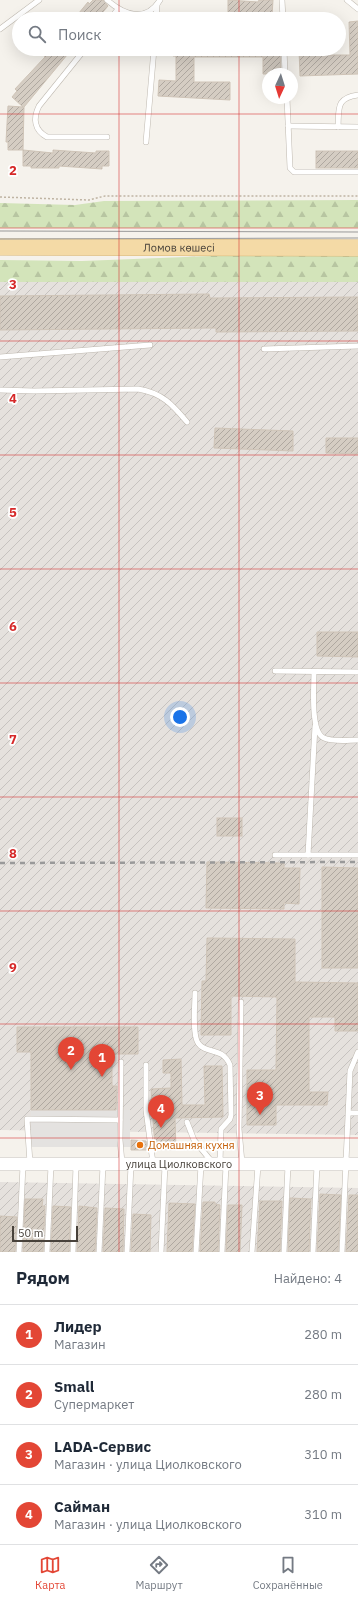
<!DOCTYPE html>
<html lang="ru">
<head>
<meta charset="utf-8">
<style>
	:root { --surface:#fff; --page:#f2f2f3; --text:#1f2937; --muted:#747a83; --line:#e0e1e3; --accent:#e34635 }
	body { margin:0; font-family:"IBM Plex Sans",sans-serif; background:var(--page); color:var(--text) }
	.compass { position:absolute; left:262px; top:68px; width:36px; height:36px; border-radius:50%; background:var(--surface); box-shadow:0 4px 16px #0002; rotate:184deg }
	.scale { position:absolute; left:12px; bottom:10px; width:66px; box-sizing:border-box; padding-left:4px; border:2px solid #48423b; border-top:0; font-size:11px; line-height:14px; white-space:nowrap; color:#48423b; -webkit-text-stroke:3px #fff; paint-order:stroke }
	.you { position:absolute; left:180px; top:717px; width:14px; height:14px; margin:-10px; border:3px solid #fff; border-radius:50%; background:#1a73e8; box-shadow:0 0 0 6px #1a73e833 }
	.badge { display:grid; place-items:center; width:26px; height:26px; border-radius:50%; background:var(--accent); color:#fff; font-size:13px; font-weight:700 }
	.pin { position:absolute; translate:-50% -33px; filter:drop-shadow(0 1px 2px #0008) }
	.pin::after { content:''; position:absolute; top:21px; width:14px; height:12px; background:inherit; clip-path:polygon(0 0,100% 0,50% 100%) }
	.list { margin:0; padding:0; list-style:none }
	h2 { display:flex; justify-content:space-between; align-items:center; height:52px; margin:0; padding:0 16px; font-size:17px }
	h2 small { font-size:13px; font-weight:400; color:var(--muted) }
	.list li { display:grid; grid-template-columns:26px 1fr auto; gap:12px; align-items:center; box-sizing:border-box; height:60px; padding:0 16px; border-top:1px solid var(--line) }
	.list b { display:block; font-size:15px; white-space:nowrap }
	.list p { margin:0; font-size:13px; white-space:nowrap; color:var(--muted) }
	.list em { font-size:13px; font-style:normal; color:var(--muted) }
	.icon { flex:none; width:22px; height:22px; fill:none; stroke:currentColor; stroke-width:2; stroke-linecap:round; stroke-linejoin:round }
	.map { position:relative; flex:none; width:358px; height:1252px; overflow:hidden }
	.search { position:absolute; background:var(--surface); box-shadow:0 4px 16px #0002; left:12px; right:12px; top:12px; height:44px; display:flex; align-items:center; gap:10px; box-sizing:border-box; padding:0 14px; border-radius:22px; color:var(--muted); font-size:15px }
	.sheet { height:292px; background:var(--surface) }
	nav { display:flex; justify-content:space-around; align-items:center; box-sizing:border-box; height:56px; border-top:1px solid var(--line); background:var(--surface); font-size:11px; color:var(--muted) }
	nav a { display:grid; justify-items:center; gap:2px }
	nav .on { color:var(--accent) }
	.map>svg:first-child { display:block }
	.industrial { fill:url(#industrial-furrows) }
	.forest { fill:url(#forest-firs) }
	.parking { fill:#e4e2e0 }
	.building { fill:url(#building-hatch); stroke:#cfc4b7 }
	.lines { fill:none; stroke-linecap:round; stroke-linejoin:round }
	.service-casing { stroke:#bfb9b0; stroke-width:6 }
	.tertiary-casing { stroke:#bfb9b0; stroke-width:14 }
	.primary-casing { stroke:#d8b677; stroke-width:17 }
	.path { stroke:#bfb4a3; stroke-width:1.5; stroke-dasharray:2 2; stroke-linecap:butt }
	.service { stroke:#fff; stroke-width:5 }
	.tertiary { stroke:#fff; stroke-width:13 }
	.primary { stroke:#f4daa6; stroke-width:16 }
	.tram { stroke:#999; stroke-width:1 }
	.rail { stroke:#999; stroke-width:2.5; stroke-dasharray:5 5; stroke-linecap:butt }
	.grid { fill:none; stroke:#d62828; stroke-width:1; stroke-opacity:0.55 }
	.food-dot { fill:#e8710a; stroke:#fff; stroke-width:1.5 }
	.labels { text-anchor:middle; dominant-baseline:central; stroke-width:3.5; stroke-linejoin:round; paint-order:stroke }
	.street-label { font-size:11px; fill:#48423b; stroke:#fff }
	.food-label { font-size:11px; fill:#c56008; stroke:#fff; text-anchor:start }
	.grid-label { font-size:13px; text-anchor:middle; font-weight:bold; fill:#d62828; stroke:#fff; stroke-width:3.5; stroke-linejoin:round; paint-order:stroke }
</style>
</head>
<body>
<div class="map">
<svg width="358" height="1252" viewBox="0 0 358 1252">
	<defs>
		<pattern id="industrial-furrows" width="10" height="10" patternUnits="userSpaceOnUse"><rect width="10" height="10" fill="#e5e1dd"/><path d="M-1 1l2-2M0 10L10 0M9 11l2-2" fill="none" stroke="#c6c2bf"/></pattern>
		<pattern id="forest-firs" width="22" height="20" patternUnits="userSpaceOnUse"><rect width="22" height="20" fill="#d3e4ba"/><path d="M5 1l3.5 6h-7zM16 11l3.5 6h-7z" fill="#b7c5a1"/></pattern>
		<pattern id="building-hatch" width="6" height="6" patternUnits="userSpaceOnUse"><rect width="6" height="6" fill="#d5cdc3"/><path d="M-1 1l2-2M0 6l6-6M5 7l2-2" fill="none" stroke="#afa8a0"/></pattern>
	</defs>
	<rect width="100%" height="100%" fill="#f5f2ec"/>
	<g class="industrial">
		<path d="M0 282H358V1135L0 1130Z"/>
		<path d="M0 1182 358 1188V1252H0Z"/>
	</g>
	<g class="forest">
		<path d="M358 200V228H0V203L75 205 104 201Z"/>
		<path d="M358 255V282H0V260L82 261 211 256Z"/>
	</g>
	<rect class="parking" x="31" y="1110" width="99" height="37"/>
	<g class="building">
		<path d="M93 0H103L108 6 97 19H74L88 2 89 4Z"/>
		<path d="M228 0 258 2 259 0H273L272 16H264V18L228 16Z"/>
		<path d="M358 21V74L300 76 299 49H329V55H350L349 22Z"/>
		<path d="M49 49H72L24 107 23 150H8V142H6L8 106 23 107 12 97 17 91 15 89 45 57 44 55Z"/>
		<path d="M173 49H280L281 74H263V57H194V82H230V100L158 96 159 80 176 81V56H173Z"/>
		<path d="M23 150 53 153V150L96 153V151H109V166H102V169L59 166V168H31V166H23Z"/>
		<rect x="316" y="151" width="42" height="17"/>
		<path d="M209 294 210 298 358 297V331L216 332V328L0 330V296Z"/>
		<path d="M215 428 293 431V451L214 448Z"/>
		<path d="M326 438H358V454L326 453Z"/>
		<path d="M317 632H358V657L317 656Z"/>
		<rect x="217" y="818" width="25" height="18"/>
		<path d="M207 862 284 863V868H300L299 904 284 903V909L206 908Z"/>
		<path d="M322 867 358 868V968H322Z"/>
		<path d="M207 938 295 939V982L358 983V1031H335V1017H309V1092H328L327 1105H276V1125H247V1070H276L277 997 231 996V1035H201L202 981H206Z"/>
		<path d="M17 1027H138V1054H112V1086H117L116 1110H31V1052H17Z"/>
		<path d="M181 1059 182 1105H205L204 1066H222L223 1117 175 1118 176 1150 155 1149 151 1089 171 1088V1073H163V1060Z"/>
		<path d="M131 1140 146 1141 147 1150H131Z"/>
		<path d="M320 1194 341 1195 338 1252H317Z"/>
		<path d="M349 1195H358V1252H346Z"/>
		<path d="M290 1198 311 1199 309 1252H288Z"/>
		<path d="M25 1199H43L42 1206H45L43 1252H23Z"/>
		<path d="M260 1201H282L280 1252H257Z"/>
		<path d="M203 1202H215V1204L220 1205 218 1252H200Z"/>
		<path d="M169 1203 195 1204 192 1252H167Z"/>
		<path d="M228 1205H242L240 1252H226Z"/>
		<path d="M53 1206 71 1207 69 1252H51Z"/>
		<path d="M79 1206 97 1208 95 1252H77Z"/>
		<path d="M105 1208 124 1209 123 1252H103Z"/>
		<path d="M133 1214 151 1215 150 1252H131Z"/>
		<path d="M0 1216 17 1217 15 1252H0Z"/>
	</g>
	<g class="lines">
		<g class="service-casing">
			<g id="service">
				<path d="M107 0C124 15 146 23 160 0"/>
				<path d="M282 0 283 19"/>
				<path d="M347 0 358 9"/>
				<path d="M110 19 118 9"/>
				<path d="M156 19 157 5"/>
				<path d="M0 29 39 0"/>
				<path d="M85 49 39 106C33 118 34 130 47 137H107"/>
				<path d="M284 49 285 74"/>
				<path d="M287 98 290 168 294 172H358"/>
				<path d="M288 126 358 127"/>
				<path d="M338 127C339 108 336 98 358 95"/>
				<path d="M146 142 154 49"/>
				<path d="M264 349 358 346"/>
				<path d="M0 357 150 345"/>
				<path d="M0 390 34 391 138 389C162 393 172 404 187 422"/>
				<path d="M275 671 358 672"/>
				<path d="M314 672C314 686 310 732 324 738 333 742 348 740 358 740"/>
				<path d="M275 855H358"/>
				<path d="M308 855 315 726"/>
				<path d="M195 993C195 1005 192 1033 198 1043 206 1055 222 1046 230 1065L231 1115 230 1119 221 1129 220 1163"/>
				<path d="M241 1002 239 1129 242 1163"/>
				<path d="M121 1062 120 1140 122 1163"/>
				<path d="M146 1065V1110L153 1163"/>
				<path d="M349 1113H358"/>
				<path d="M187 1122 194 1140 212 1162"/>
				<path d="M30 1163 27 1119 120 1120"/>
				<path d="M19 1252 23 1165"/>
				<path d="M47 1252 51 1165"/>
				<path d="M73 1252 76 1165"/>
				<path d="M99 1252 103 1165"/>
				<path d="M127 1252 131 1165"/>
				<path d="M161 1252 165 1165"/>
				<path d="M196 1252 201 1165"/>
				<path d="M222 1252 226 1165"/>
				<path d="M252 1252 258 1165"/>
				<path d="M284 1252 288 1165"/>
				<path d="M313 1252 317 1165"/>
				<path d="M342 1252 350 1071 358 1052"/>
			</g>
		</g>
		<g class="tertiary-casing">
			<g id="tertiary">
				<path id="s1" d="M0 1164H358"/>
			</g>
		</g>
		<g class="primary-casing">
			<g id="primary">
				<path id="s2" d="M0 247 358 248"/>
			</g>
		</g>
		<path class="path" d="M0 197 89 200 105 196H358"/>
		<use href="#service" class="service"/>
		<use href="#tertiary" class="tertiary"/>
		<use href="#primary" class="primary"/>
		<g class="tram">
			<path d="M0 231 358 232"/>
			<path d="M0 239 358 238"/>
		</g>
		<path class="rail" d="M0 863 358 862"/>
	</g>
	<path class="grid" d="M119 0V19M239 0V19M119 49V1252M239 49V1252M0 114H358M0 228H358M0 341H358M0 455H358M0 569H358M0 683H358M0 797H358M0 911H358M0 1024H358M0 1138H358"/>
	<circle class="food-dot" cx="140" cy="1145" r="4"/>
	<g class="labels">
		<g class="street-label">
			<text stroke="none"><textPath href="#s2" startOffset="179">Ломов көшесі</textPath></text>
			<text stroke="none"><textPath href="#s1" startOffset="179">улица Циолковского</textPath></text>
		</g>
		<g class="food-label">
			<text x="148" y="1145">Домашняя кухня</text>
		</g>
	</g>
	<g class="grid-label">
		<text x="13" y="175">2</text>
		<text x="13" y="289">3</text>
		<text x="13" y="403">4</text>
		<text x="13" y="517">5</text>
		<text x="13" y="631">6</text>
		<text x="13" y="744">7</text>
		<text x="13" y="858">8</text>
		<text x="13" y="972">9</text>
	</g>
</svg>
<svg class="compass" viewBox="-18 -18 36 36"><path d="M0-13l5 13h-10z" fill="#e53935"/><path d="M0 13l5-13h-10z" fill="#747a83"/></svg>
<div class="scale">50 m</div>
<div class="you"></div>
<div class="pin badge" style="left:102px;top:1077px">1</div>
<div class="pin badge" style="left:71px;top:1070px">2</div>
<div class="pin badge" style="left:260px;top:1115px">3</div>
<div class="pin badge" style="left:161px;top:1128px">4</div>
<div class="search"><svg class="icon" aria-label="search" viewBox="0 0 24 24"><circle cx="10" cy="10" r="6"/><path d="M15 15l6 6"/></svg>Поиск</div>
</div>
<section class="sheet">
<h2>Рядом<small>Найдено: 4</small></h2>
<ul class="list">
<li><span class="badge">1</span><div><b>Лидер</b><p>Магазин</p></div><em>280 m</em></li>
<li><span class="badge">2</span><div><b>Small</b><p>Супермаркет</p></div><em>280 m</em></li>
<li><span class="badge">3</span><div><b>LADA-Сервис</b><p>Магазин · улица Циолковского</p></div><em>310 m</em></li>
<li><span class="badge">4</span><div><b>Сайман</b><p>Магазин · улица Циолковского</p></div><em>310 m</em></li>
</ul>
</section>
<nav>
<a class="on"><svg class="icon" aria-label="map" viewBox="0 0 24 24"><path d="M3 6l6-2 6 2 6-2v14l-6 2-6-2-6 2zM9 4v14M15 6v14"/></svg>Карта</a>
<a><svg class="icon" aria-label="directions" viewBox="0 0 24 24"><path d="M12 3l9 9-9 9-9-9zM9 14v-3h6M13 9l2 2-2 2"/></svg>Маршрут</a>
<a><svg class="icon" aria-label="saved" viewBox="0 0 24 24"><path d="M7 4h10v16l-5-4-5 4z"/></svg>Сохранённые</a>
</nav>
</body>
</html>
